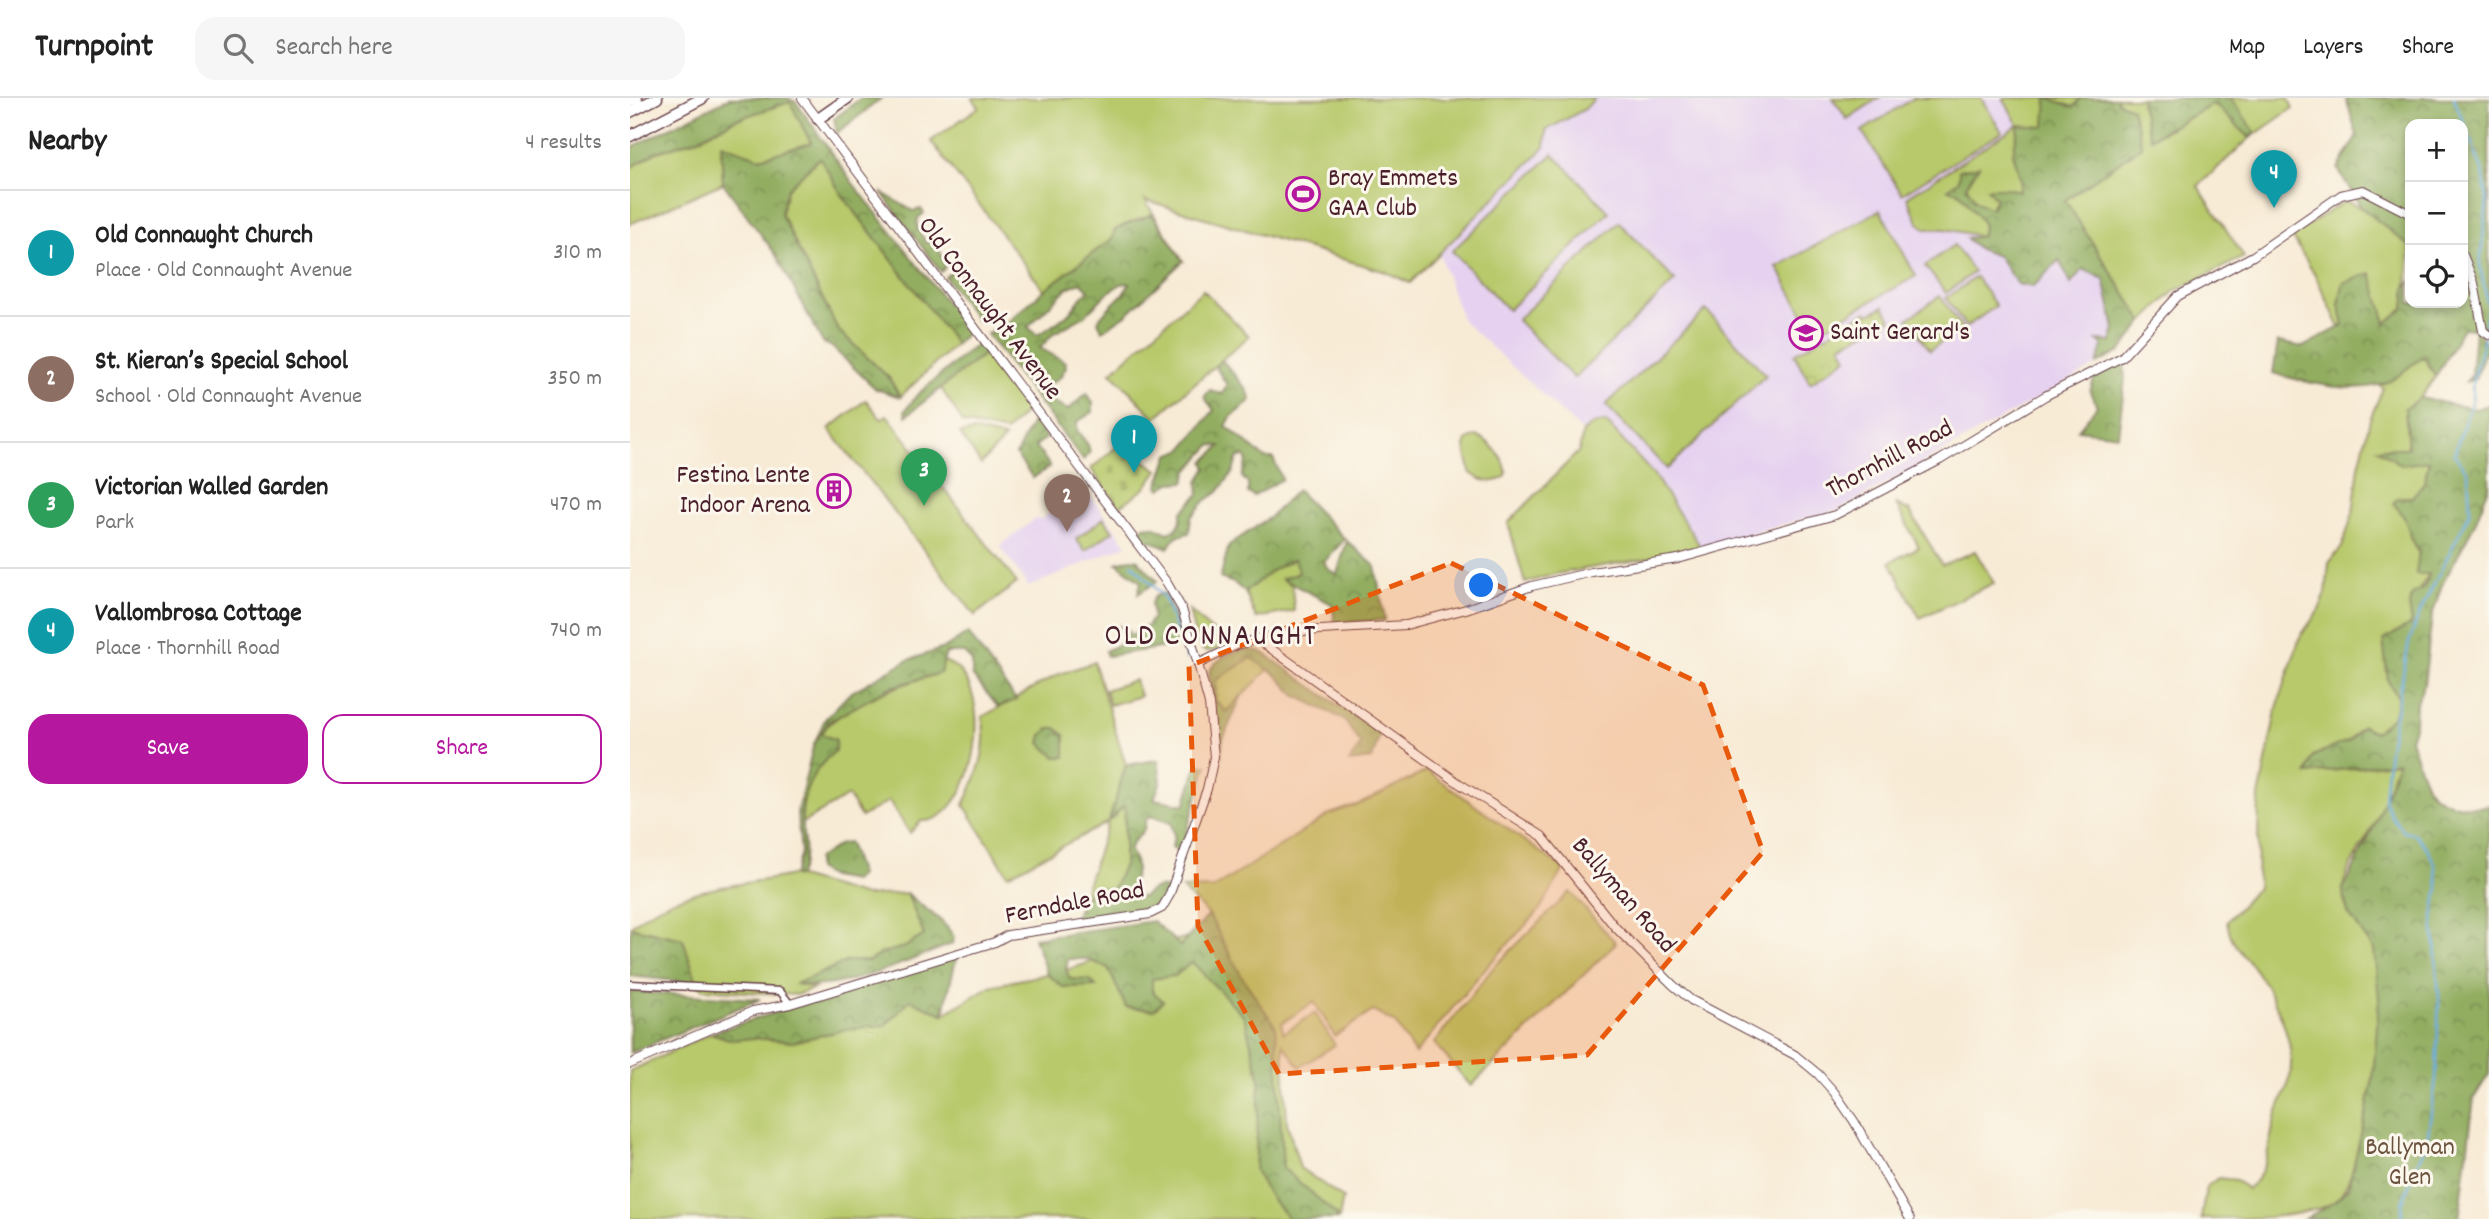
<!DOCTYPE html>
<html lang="en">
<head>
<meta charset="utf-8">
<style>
	:root { --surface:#fff; --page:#f6f6f6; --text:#222; --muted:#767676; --line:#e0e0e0; --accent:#b5179e }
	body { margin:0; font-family:Dekko,sans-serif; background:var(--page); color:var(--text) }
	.controls { position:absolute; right:21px; top:21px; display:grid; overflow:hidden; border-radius:14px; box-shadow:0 4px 10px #0003 }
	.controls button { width:63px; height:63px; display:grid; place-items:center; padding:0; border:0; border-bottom:2px solid var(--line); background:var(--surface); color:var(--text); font:35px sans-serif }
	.you { position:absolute; left:852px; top:488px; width:24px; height:24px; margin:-18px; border:5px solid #fff; border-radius:50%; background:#1a73e8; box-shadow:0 0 0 10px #1a73e833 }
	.badge { display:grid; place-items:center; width:46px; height:46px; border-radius:50%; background:var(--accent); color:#fff; font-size:23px; font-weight:700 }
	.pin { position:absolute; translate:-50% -58px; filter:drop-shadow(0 2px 4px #0008) }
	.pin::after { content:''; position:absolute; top:37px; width:24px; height:21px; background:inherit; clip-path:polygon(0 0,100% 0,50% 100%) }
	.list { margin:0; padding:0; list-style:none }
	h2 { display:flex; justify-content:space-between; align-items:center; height:91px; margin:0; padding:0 28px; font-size:30px }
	h2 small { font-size:23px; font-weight:400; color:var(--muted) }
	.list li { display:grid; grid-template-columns:46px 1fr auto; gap:21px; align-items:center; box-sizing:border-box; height:126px; padding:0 28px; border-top:2px solid var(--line) }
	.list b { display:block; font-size:26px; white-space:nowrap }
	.list p { margin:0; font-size:23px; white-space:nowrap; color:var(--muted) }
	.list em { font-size:23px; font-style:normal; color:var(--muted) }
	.actions { display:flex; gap:14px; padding:21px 28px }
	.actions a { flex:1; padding:16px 0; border:2px solid var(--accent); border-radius:21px; text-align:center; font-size:24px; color:var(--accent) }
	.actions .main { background:var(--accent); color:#fff }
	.icon { flex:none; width:38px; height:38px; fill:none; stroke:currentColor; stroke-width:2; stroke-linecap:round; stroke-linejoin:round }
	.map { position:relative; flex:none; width:1859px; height:1121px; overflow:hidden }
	header { display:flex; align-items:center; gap:42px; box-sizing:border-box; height:98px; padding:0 35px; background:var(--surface); border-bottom:2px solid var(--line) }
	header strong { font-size:33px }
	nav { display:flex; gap:38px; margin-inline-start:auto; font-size:24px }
	.search { width:490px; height:63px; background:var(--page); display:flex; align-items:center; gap:18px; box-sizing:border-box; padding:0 24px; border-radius:21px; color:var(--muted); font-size:26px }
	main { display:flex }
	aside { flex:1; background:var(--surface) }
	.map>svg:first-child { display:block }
	.built { fill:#e6d2f0 }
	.green { fill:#b8c96c; stroke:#81744c; stroke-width:2 }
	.forest { fill:url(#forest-crowns); stroke:#6e6646; stroke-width:2; fill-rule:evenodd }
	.cemetery { fill:url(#cemetery-stones); stroke:#81744c; stroke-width:2 }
	.park { fill:url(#park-crowns); stroke:#81744c; stroke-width:2 }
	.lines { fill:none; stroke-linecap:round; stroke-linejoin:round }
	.stream { stroke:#66aadb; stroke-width:2.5 }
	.minor-casing { stroke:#643e45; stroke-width:9 }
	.tertiary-casing { stroke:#643e45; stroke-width:10 }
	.motorway-casing { stroke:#643e45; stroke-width:13 }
	.minor { stroke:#fff; stroke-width:6 }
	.tertiary { stroke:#fff; stroke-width:8 }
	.motorway { stroke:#fff; stroke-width:10 }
	.marked { fill:#e8590c; fill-opacity:0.2; stroke:#e8590c; stroke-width:5; stroke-dasharray:14 9; stroke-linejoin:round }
	.labels { text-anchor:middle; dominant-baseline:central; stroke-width:6; stroke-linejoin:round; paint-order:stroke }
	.poi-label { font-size:26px; fill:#4a1f2b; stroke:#fbf7ec; text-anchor:start }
	.street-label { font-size:26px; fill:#4a1f2b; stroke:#fbf7ec }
	.park-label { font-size:26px; fill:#6b523e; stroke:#fbf7ec }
	.quarter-label { font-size:30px; letter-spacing:2px; fill:#4a1f2b; stroke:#fbf7ec }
</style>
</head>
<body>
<header>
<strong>Turnpoint</strong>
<div class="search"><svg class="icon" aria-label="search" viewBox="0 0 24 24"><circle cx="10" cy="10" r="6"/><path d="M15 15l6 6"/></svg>Search here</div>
<nav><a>Map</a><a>Layers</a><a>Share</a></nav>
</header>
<main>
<aside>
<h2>Nearby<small>4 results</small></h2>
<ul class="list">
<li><span class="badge" style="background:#0f9aa8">1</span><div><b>Old Connaught Church</b><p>Place · Old Connaught Avenue</p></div><em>310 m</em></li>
<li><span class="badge" style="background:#8d6e63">2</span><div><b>St. Kieran’s Special School</b><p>School · Old Connaught Avenue</p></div><em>350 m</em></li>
<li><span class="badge" style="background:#2e9e5b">3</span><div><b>Victorian Walled Garden</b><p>Park</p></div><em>470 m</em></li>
<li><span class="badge" style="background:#0f9aa8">4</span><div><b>Vallombrosa Cottage</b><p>Place · Thornhill Road</p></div><em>740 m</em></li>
</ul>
<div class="actions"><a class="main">Save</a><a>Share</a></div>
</aside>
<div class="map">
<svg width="1859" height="1121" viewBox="0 0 1859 1121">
	<defs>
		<pattern id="forest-crowns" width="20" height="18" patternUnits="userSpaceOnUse" patternTransform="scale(1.75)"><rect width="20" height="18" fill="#92ad60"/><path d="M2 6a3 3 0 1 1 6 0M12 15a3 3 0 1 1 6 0" fill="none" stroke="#798c4f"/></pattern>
		<pattern id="cemetery-stones" width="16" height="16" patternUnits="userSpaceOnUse" patternTransform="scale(1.75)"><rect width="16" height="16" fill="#b8c96c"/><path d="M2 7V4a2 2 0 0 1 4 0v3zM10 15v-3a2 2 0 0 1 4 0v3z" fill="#a0ac5e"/></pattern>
		<pattern id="park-crowns" width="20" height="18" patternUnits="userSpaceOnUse" patternTransform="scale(1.75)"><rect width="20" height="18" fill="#b8c96c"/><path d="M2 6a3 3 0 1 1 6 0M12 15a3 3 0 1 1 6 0" fill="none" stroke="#a0ac5e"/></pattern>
	</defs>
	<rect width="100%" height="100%" fill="#fbf7ec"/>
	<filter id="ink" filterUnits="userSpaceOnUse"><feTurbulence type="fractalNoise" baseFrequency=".0143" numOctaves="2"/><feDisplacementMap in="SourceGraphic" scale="14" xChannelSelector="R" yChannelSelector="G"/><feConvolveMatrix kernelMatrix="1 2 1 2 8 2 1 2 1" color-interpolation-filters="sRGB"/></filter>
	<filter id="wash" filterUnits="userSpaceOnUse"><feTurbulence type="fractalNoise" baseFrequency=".00686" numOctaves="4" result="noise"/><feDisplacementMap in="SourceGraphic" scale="28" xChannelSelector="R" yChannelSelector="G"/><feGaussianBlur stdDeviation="1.57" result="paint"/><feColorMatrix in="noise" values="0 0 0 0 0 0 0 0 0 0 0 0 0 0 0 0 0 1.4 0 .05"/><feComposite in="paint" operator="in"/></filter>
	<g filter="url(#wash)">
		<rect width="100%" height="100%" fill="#f8ebd6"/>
		<g class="built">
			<path d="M965 0H1373L1513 224 1490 254 1209 412 1138 430 1072 451 1024 377 963 326 953 334 832 222 809 155 915 49 916 32 955 12Z"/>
			<path d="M455 391 497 447 399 489 370 448 405 421H411Z"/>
		</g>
		<g class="green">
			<path d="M342 0H965L955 11 916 32 915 49 780 185 756 174 515 102 553 163 483 140 414 192 301 43 349 9Z"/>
			<path d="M1203 0H1249L1217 21Z"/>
			<path d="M1284 0H1351L1372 34 1272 96 1232 33Z"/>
			<path d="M1373 0H1451L1444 9 1383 55 1391 83 1389 94 1377 90 1358 91 1366 101 1360 111 1347 104 1336 88 1348 69 1329 82V94L1353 125 1352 138 1314 131H1295L1288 124 1277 99 1388 27Z"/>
			<path d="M1488 0H1512L1511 6 1521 40 1584 6 1614 33 1593 0H1658L1663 10 1620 40 1568 88 1614 159 1544 193 1513 224 1435 102 1512 48 1487 4Z"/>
			<path d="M160 3 210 94 326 246 270 299 259 280 208 232 151 116 156 91 187 62 178 47 130 60 91 46 93 85 0 126V70L27 54 70 40 104 22Z"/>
			<path d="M923 56 979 114 878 212 822 153Z"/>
			<path d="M1715 103C1741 112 1760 130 1780 149 1780 171 1776 188 1774 210L1756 226 1740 176 1713 186 1709 207 1714 227 1710 230 1687 181 1662 138Z"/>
			<path d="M1250 112 1286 178 1184 235 1147 169Z"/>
			<path d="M989 124 1045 183 944 280 887 222Z"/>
			<path d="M1324 147 1344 174 1316 195 1295 168Z"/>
			<path d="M1346 179 1366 208 1336 229 1316 200Z"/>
			<path d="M573 192 619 238 525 320 481 274Z"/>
			<path d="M1310 198 1332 230 1300 252 1278 221Z"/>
			<path d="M1076 212 1136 277 1037 371 976 307Z"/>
			<path d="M355 255 396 313 376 334 333 325 311 290Z"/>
			<path d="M1794 259 1806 278 1790 300 1775 310 1778 350 1748 351 1799 362 1794 385 1782 399 1768 400 1778 420 1780 440 1800 475 1779 507 1782 526 1758 583 1768 599 1764 618 1745 634 1732 628 1720 642 1683 658 1678 676 1768 664C1760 685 1753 708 1743 728 1734 747 1716 769 1713 790 1711 816 1735 830 1744 851 1760 891 1737 1077 1705 1104 1670 1121 1614 1121 1571 1121L1576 1089 1588 1080 1606 1082 1617 1091C1637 1077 1638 1051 1643 1029 1646 1013 1655 999 1659 983 1668 946 1646 902 1626 873 1613 855 1600 846 1597 823L1627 790 1629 699 1646 613 1670 539 1689 512 1696 495 1699 465 1712 449 1723 415 1729 368 1740 321 1753 290 1747 285C1766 279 1776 267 1794 259Z"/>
			<path d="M236 302 251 321 257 317 387 485 345 517 199 331Z"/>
			<path d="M976 324 1024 377 1072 451 925 476 895 485 878 425 949 353 953 334 963 326Z"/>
			<path d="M346 333 375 340 351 366 330 336Z"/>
			<path d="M847 338C860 343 879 364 876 378 864 387 851 384 840 374L835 349 837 342Z"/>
			<path d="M1266 406 1280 413 1312 467 1345 453 1364 485 1290 520 1260 464 1289 449Z"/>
			<path d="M474 420 483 433 455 453 446 441Z"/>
			<path d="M664 461 669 475 652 481 662 487 664 513 626 520 615 494 643 472Z"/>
			<path d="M559 512 580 531 601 543 583 553H574L566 542Z"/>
			<path d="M621 559 639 571 596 614 585 602 586 582Z"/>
			<path d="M313 563C371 579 347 726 291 723L280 735 259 703 231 719 218 698 172 725C171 694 182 672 205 653L191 636C207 610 273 585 304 577L310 575Z"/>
			<path d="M464 564 496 667 480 721 495 706 494 767 483 791 466 790 453 799 478 724 378 777 334 707C347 680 359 649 352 619L427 577Z"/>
			<path d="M505 582 510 598 480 607 475 592Z"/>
			<path d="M797 673 934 771 909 813 852 874 785 956 765 925 743 913 705 938 684 904 652 925 653 935 685 915 705 947 670 969 653 946 657 1025 670 1070 713 1100 709 1121H0V973L81 935 102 937 273 896 316 905 314 916 360 888 436 872 506 850 567 838 579 817 552 791 584 790 700 716 732 705Z"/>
			<path d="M162 777 235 798 277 795 294 837 275 849 252 855 239 863H218L167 886 185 890 166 897 74 891 67 885 53 841 0 829C44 788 106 789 162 777Z"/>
			<path d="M940 794 986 845 841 988 804 945 863 870Z"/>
		</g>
		<g class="forest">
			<path d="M99 0H158L166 4 222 84 339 233 326 246 210 94 190 60 187 62 157 91 151 116 208 232 259 280 270 299 246 291 201 248 193 245 146 157 93 85 91 46 130 60 181 45 160 4 104 22 70 40 27 54 0 70V50Z"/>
			<path d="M231 0H252L207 35 204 21Z"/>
			<path d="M1417 0 1444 9 1451 0H1488L1487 4 1502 10 1512 48 1435 102 1513 224 1490 254 1467 266 1473 248 1467 243 1481 244 1485 231 1474 181 1453 171 1441 186 1429 162 1403 189 1387 186 1368 158 1349 151 1336 140 1352 138 1353 125 1329 94 1318 91 1329 82V72L1349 68 1336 88 1347 104 1361 111 1366 101 1357 90H1377L1389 93 1391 83 1383 55 1389 27 1415 29Z"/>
			<path d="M1512 0H1600L1626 35 1620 40 1584 6 1520 40 1511 6Z"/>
			<path d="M1716 0H1859V231L1854 228 1847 230 1853 243 1859 245V255L1854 256 1845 281 1836 284 1841 278 1845 231 1833 230 1806 278 1794 259C1782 265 1777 271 1768 278 1736 301 1677 285 1643 275L1648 244 1673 249 1714 227 1709 207 1713 185 1741 175 1756 225 1774 210 1776 189 1780 184V205H1833V26H1780V149L1730 108 1708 71 1727 38Z"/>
			<path d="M251 94 283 113 291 111 294 115 288 120 287 128 296 145 307 144 315 169 311 174Z"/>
			<path d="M522 116 553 163 496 217 472 233 468 223C477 207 493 201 500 185L491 186 476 196 455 218 424 235 410 250 435 264 436 269 430 279 412 291 427 307 438 312 457 295 463 305V314L447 324V332L458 347 460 355 453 362 357 236 371 230 414 192 483 140 484 133C496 124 509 123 522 116ZM451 184 459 192C451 197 447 207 440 214 434 220 415 233 407 237L398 229 437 190Z"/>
			<path d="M331 174 353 216 347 223 315 179 320 175Z"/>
			<path d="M348 245 355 255 276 318 275 313 287 297Z"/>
			<path d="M592 262 617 292 621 302 601 319 596 328 635 360H643L652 381 624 398 618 395V385L612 379 617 362 614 358 607 360 603 374 588 394 575 403 561 419 559 435 545 439 538 450 522 443 511 442 507 437 512 429 523 428 538 435C548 431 552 426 551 415L569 396 568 384 577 370 574 364 591 348 581 347 557 374 555 384 541 385 531 391 528 388 539 357 553 351 584 312 574 299 580 292 592 296 597 287 585 268Z"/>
			<path d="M1494 263 1495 281 1488 337 1448 332 1467 308 1460 294 1464 281Z"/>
			<path d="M1790 300 1845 311 1859 307V389L1845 425 1812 487 1802 518 1794 586 1786 606 1785 626 1780 641C1785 654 1793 684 1801 694 1813 707 1843 712 1859 707V976L1844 1000 1829 1121H1675L1704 1104 1718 1090 1736 1016 1743 980 1749 901 1744 852 1718 815 1713 791 1744 728 1768 664 1677 676 1683 658 1720 642 1732 628 1745 634 1764 618 1768 599 1758 583 1753 542 1782 526 1779 507 1782 497 1794 489 1799 476H1786L1789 453C1774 433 1783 426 1763 405L1768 400 1782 399 1794 385 1799 363 1771 367 1747 350H1778L1775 310Z"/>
			<path d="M403 322 416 340 405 348 420 368 403 380 386 357Z"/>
			<path d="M667 392 715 441 694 464 699 472 707 476 717 443 745 468 755 522 705 525 702 506 652 481 669 475 664 461 643 472 615 494 604 485 590 480 599 447 639 420Z"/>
			<path d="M500 461H507L527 483 508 496 511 484 487 465Z"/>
			<path d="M535 495 555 546 477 558 475 553 494 544 489 528 496 530 501 538 517 528 523 519 521 505 525 498Z"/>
			<path d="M338 535 386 602 368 609 342 577V563L334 555H316L310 575 259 590 199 624 191 636 206 642 205 653C184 670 169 697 172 726 174 747 178 759 168 779L164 778 171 754 167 715 183 649 195 621 220 595 276 563 317 549Z"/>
			<path d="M617 551 632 554 750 636 742 661 719 664 731 646 713 621 666 598 645 576 621 560 586 582 585 602 596 614 612 597 593 641 591 660 579 573C588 559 601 555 617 551Z"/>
			<path d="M420 630H426L435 637V659H426L410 645 412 637Z"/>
			<path d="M528 662 531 683 524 701 555 707 567 668 577 667 550 755 542 749 544 737 541 725 521 718 516 721 514 732C486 760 508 751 506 772 505 777 503 782 502 788L508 799H514C522 790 528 788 540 791L520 812 443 827C452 801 452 790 483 791L494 767 495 707 479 723 496 667Z"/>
			<path d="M219 745 230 777 224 783 200 779 187 771V761L210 746Z"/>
			<path d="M277 795C293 811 312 819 324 839L322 846C278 862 212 895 166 886L218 863H239L252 855 275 849 294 837Z"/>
			<path d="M579 817 612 879 646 929 653 1070 707 1117 706 1121H659L641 1101 625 1072 630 982 614 918 562 864 545 878 522 881V893L533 903 524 912 496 909 478 870 457 861H438L436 872 440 881 460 882 466 888 433 889 417 876 404 840 523 823 550 848Z"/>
			<path d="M3 830 53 841 67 885 0 878V833Z"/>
			<path d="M327 857 313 916 280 902 256 927 213 932 163 944 124 940 102 942 81 935Z"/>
			<path d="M0 894H4L130 901 0 955Z"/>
		</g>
		<path class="cemetery" d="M490 346 528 372 514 391 489 409 461 371Z"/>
		<path class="park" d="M1254 208 1261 221 1211 247 1217 260 1180 285 1164 256 1237 213 1239 216Z"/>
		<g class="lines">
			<g class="stream">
				<path d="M1824 0 1853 74 1857 102 1850 167 1858 209 1855 230"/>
				<path d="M502 466 534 499 557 561"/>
				<path d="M1772 1121V1105L1797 1042 1806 981 1809 899 1803 820 1808 789 1805 766 1796 749 1785 736 1774 734 1762 719 1754 702 1759 651 1779 544 1790 514 1840 414 1838 374 1824 356 1842 303 1843 280 1855 237"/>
			</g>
		</g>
	</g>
	<g filter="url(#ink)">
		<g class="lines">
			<g class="minor-casing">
				<path id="minor" d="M0 886 150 893 160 906"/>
			</g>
			<g class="tertiary-casing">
				<g id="tertiary">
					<path d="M1833 157 1844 185 1853 233 1859 237"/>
					<path d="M631 540 633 545 830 686 912 738 985 829 1043 887 1061 902 1165 957 1188 976 1204 994 1224 1023 1280 1121"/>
					<path d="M568 566 607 547 631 540 674 533 776 527 836 511 902 488 962 474 1048 461 1205 417 1310 362 1415 298 1492 259 1548 198 1623 158 1711 97 1733 92 1780 116"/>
					<path d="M0 966 123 913 160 906 365 844 378 837 520 816 532 810 539 798 577 691 584 659 579 606 568 566 552 511 537 485 172 0"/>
				</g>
			</g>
			<g class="motorway-casing">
				<g id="motorway">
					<path d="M0 3 7 0"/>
					<path d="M0 14 27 0"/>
					<path d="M188 21 218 0"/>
					<path d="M0 38 73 0"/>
				</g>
			</g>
			<use href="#minor" class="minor"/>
			<use href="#tertiary" class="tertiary"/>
			<use href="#motorway" class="motorway"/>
		</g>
	</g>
	<path class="marked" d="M821 465 1073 587 1133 754 957 957 649 976 568 828 559 568Z"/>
	<defs>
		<g id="stadium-ring" transform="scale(1.75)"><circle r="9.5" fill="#fbf7ec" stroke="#b5179e" stroke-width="1.5"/><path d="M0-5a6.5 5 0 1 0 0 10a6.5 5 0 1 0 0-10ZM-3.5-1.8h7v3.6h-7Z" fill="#b5179e"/></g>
		<g id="school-ring" transform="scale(1.75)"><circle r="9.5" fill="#fbf7ec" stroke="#b5179e" stroke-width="1.5"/><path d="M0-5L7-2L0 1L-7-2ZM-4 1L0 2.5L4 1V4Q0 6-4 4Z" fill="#b5179e"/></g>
		<g id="building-ring" transform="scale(1.75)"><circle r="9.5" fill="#fbf7ec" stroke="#b5179e" stroke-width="1.5"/><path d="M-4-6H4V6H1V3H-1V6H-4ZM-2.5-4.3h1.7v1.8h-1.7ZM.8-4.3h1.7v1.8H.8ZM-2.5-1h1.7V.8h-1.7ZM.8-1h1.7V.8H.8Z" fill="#b5179e"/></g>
	</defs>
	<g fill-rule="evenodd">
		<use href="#stadium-ring" x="673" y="96"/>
		<use href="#school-ring" x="1176" y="235"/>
		<use href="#building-ring" x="204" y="393"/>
	</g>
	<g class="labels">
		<g class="poi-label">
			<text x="698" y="81">Bray Emmets<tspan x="698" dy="30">GAA Club</tspan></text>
			<text x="1200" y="235">Saint Gerard's</text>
			<text x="180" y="378" text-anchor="end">Festina Lente<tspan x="180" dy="30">Indoor Arena</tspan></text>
		</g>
		<g class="street-label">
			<text transform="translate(359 211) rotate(53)">Old Connaught Avenue</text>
			<text transform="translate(1260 362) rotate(-28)">Thornhill Road</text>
			<text transform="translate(993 798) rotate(49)">Ballyman Road</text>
			<text transform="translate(445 806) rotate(-11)">Ferndale Road</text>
		</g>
		<g class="park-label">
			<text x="1780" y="1050">Ballyman<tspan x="1780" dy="30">Glen</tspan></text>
		</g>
		<g class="quarter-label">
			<text x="581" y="540">OLD CONNAUGHT</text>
		</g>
	</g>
</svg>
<div class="controls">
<button>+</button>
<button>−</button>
<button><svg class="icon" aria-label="locate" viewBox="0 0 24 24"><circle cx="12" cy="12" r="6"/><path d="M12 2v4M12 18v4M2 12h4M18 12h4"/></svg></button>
</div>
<div class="you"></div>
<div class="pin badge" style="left:504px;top:375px;background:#0f9aa8">1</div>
<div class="pin badge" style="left:437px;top:434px;background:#8d6e63">2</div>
<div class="pin badge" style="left:294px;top:408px;background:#2e9e5b">3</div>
<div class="pin badge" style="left:1644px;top:110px;background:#0f9aa8">4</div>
</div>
</main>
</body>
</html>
